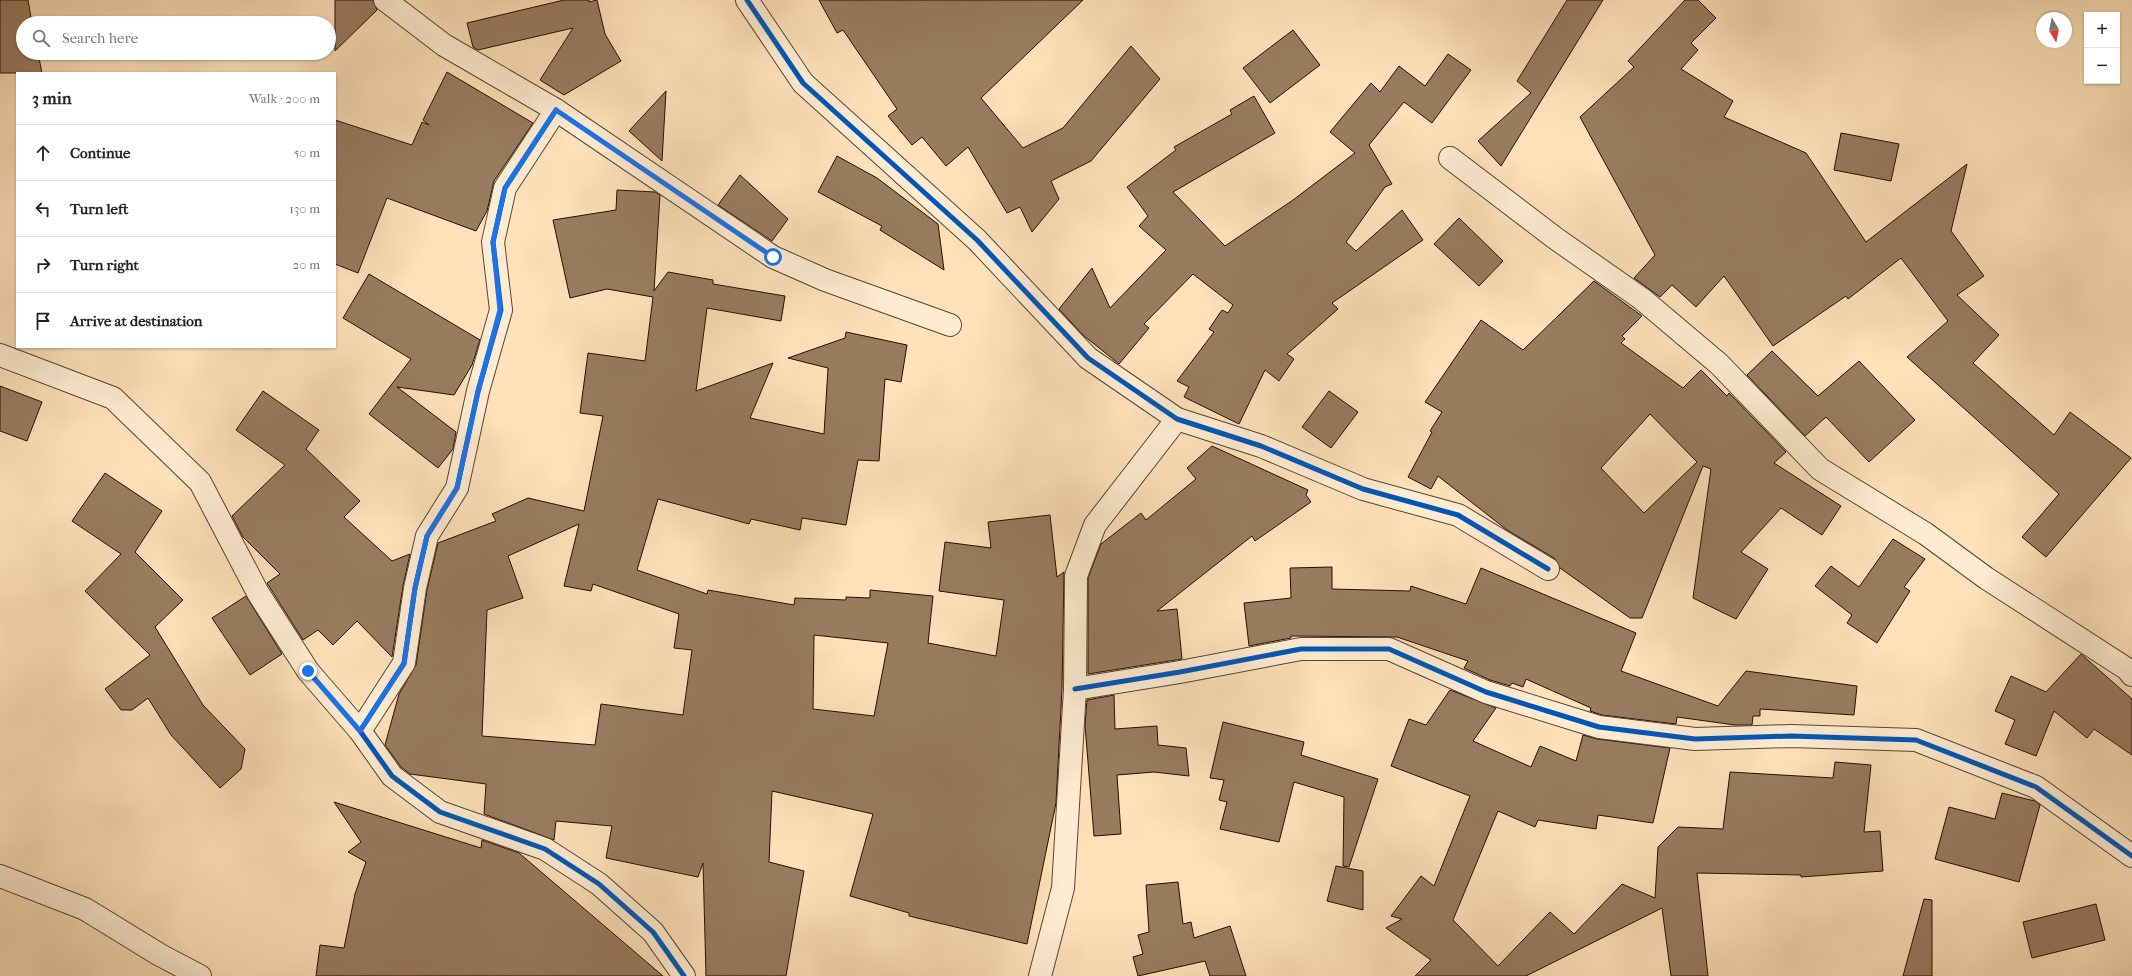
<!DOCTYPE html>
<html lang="en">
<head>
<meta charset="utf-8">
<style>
	:root { --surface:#fff; --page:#f2f2f2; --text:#222; --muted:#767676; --line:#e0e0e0 }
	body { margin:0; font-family:"IM FELL French Canon",serif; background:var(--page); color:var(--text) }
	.controls { position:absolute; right:12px; top:12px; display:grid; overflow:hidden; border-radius:0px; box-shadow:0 1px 3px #0004 }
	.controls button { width:36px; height:36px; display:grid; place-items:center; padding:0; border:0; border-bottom:1px solid var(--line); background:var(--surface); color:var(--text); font:20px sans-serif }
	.compass { position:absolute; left:2036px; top:12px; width:36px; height:36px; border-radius:50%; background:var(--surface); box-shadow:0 1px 3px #0004; rotate:170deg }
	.stop { position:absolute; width:12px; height:12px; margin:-9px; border:3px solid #1a73e8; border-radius:50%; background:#fff }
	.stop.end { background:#1a73e8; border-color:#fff; box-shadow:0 1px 4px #0008 }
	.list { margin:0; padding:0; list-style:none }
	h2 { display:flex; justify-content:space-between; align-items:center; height:52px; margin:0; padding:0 16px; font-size:17px }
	h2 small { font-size:13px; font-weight:400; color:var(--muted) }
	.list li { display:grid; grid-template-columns:26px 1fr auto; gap:12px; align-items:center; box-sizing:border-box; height:56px; padding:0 16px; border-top:1px solid var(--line) }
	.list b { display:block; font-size:15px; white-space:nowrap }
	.list em { font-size:13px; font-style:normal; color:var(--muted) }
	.icon { flex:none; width:22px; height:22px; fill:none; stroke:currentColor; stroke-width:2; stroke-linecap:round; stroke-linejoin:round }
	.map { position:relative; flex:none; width:2132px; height:976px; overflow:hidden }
	.search { position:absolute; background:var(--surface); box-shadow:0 1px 3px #0004; left:16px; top:16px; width:320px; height:44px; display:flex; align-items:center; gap:10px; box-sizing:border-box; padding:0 14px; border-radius:22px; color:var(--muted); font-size:15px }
	.panel { position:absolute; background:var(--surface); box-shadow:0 1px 3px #0004; left:16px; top:72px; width:320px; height:276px; border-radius:0px }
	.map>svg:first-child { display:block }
	.building { fill:#977c60; stroke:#280e00; fill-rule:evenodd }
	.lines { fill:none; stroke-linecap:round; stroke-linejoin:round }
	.minor-casing { stroke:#5d432e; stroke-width:24 }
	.minor { stroke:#feecd2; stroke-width:22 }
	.cycleway-casing { stroke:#feecd2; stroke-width:8 }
	.cycleway { stroke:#0057b8; stroke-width:5 }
	.route { stroke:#1a73e8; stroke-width:5 }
</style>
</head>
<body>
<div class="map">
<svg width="2132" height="976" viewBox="0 0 2132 976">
	<rect width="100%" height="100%" fill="#fde1b9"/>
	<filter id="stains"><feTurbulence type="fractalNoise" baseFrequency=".005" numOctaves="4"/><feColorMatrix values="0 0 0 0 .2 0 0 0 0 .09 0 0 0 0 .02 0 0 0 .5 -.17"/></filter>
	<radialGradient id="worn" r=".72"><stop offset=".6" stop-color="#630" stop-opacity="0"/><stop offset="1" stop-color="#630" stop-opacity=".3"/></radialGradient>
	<g class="building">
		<path d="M0 0H28L32 23H23V53H38L42 73H0Z"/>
		<path d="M335 0H373L377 10 335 51Z"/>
		<path d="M564 0H589V2L597 0 605 34 621 61 564 95 540 80 573 28 478 50 473 47 467 23Z"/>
		<path d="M819 0H1083L981 98 1023 148 1063 128 1131 46 1160 79 1091 161 1051 181 1059 199 1032 232 1020 207 1007 213 968 147 946 166 922 137 912 145 888 116 897 109 843 30 837 33Z"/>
		<path d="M1567 0H1603L1501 166 1478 141 1531 93 1517 81Z"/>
		<path d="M1685 0H1698L1716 18 1691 43 1698 50 1681 69 1733 101 1724 117 1806 153 1866 242 1967 164 1951 231 1984 276 1957 295 1999 335 1973 363 2054 435 2070 412 2131 458 2046 557 2022 537 2059 494 1907 357 1948 321 1901 258 1848 299 1846 296 1773 346 1724 276 1696 307 1672 285 1660 297 1634 278 1655 255 1580 117 1634 67 1628 61Z"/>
		<path d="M1293 30 1320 65 1270 103 1243 68Z"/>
		<path d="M1448 54 1471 70 1432 123 1404 102 1369 145 1392 184 1385 187 1346 242 1356 251 1402 210 1423 240 1332 303 1338 309 1287 354 1294 359 1279 381 1265 370 1239 424 1184 397 1189 387 1177 381 1214 332 1209 329 1222 310 1228 313 1233 305 1193 274 1144 324 1149 328 1119 364 1083 335 1059 309 1092 268 1110 308 1166 250 1139 226 1148 216 1127 187 1176 150 1174 147 1232 114 1230 110 1254 96 1275 133 1173 192 1225 246 1293 200 1355 153 1330 132 1371 83 1380 92 1399 66 1425 86Z"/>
		<path d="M447 72 533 123 494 181 487 211 476 231 387 198 358 273 335 264V120L412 145 422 122 429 125 423 120Z"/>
		<path d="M666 91 662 161 629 131Z"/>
		<path d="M1841 133 1899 144 1891 181 1834 170Z"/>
		<path d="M837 156 877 178 938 224 944 270 880 230 882 226 818 192Z"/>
		<path d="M740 175 788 219 772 241 718 205Z"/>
		<path d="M617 190 655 192 660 195 654 291 668 272 713 280V284L785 296 781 321 707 308 696 391 773 363 750 418 824 434 828 368 788 358 845 338 846 332 907 345 901 382 885 379 879 461 858 460 846 525 802 518 800 530 751 519 749 524 658 499 637 570 707 594 708 590 794 605 795 598 846 600V597L870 598V590L933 596 928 643 996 656 1004 600 939 591 945 542 991 548 988 522 1050 515 1057 577 1064 572 1062 689 1056 803 1027 944 909 916V913L850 896 873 814 772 791 769 862 804 871 786 976H706L703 863 698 877 606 858 612 826 556 821 554 840 484 814 486 784 410 774 401 767 385 745 399 694 416 665 427 590 438 543 496 521 492 514 528 498 584 511 603 416 580 413 588 353 645 361 653 297 607 289 570 298 553 220 616 210ZM579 524 564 586 591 591 593 584 679 614 674 648 692 650 683 715 601 704 595 745 482 736 487 610 523 598 508 556ZM814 635 888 643 874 716 813 709Z"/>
		<path d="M1459 218 1503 261 1479 286 1434 244Z"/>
		<path d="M369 274 480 340 472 365 454 395 397 387 456 432 453 449 438 468 369 414 411 359 343 318Z"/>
		<path d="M1594 281 1642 316 1622 336 1625 339 1621 343 1683 388 1701 370 1727 396 1729 393 1786 452 1774 463 1841 506 1822 535 1781 508 1741 552 1768 569 1736 619 1693 598 1711 469 1703 466 1642 618H1630L1560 568 1554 558 1507 530 1438 476 1431 489 1408 477 1432 432 1430 431 1442 412 1425 402 1481 320 1523 350ZM1650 414 1697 462 1644 513 1601 468Z"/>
		<path d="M1772 351 1818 396 1859 361 1915 420 1869 462 1826 417 1805 436 1747 375Z"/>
		<path d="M0 386 42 402 27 441 0 431Z"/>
		<path d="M263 391 319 430 306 449 360 501 344 517 392 561 410 554 403 586 392 657 357 621 333 645 318 630 303 640 267 583 280 574 243 537 232 516 285 465 236 430Z"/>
		<path d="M1329 391 1358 412 1331 448 1302 427Z"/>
		<path d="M1212 446 1308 490 1306 495 1311 502 1255 541 1252 536 1157 611 1177 609 1182 659 1088 674V578L1101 544 1141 513 1146 520 1196 479 1187 468Z"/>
		<path d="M105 473 162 511 135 552 183 600 155 627 203 705 245 749 241 769 220 788 171 735 148 698 132 710H121L105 689 150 655 85 591 121 554 72 521Z"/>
		<path d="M1893 539 1925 559 1904 587 1910 591 1877 643 1847 623 1852 615 1815 586 1831 566 1859 587Z"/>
		<path d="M1332 567V589L1410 591 1411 586 1466 604 1481 568 1636 633 1621 671 1718 706 1746 671 1857 686 1854 715 1760 709V716H1753L1752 725H1735L1677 717 1676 724 1602 715 1590 711 1591 708 1526 679 1523 687 1512 683 1510 686 1490 680 1464 668 1468 661 1397 637 1291 636V638L1249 646 1244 603 1291 598 1290 568Z"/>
		<path d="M246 596 282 654 250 675 212 618Z"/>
		<path d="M2081 654 2132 699V755L2094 729 2087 738 2054 711 2036 756 2005 744 2015 720 1995 711 2011 676 2046 692Z"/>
		<path d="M1450 690 1496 708 1473 741 1531 767 1540 746 1576 761 1583 735 1597 739 1670 748 1653 823 1598 815 1596 829 1538 820 1535 827 1498 811 1453 920 1498 966 1550 912 1574 934 1622 884 1655 898 1658 847 1678 827 1723 829 1730 772 1833 778 1835 762 1871 765 1864 832 1880 831 1883 871 1801 877V875L1697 873 1708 976H1671L1662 908 1526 976H1415L1431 960 1386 928 1402 919 1391 916 1421 876 1434 886 1470 796 1391 766 1409 719 1426 725Z"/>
		<path d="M1114 695 1115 729 1157 726 1158 745 1186 748 1189 776 1154 772 1117 775 1121 834 1094 836 1085 725 1087 700Z"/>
		<path d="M1223 722 1304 742 1301 755 1378 779 1349 867 1343 866 1344 797 1294 782 1279 842 1220 829 1227 802 1219 800 1224 780 1210 778Z"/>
		<path d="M2002 793 2035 801 2040 805 2019 882 1935 859 1949 807 1995 819Z"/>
		<path d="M334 802 481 848 482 840 519 853 663 976H316L320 945 344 948 355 894 366 862 348 852 361 842Z"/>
		<path d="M1336 866 1363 871V910L1327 901Z"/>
		<path d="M1178 882 1183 924 1191 922 1194 938 1230 926 1246 976H1210L1205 961 1138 976 1133 957 1143 954 1138 935 1149 932 1146 885Z"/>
		<path d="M1924 899 1932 900V976H1903Z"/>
		<path d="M2096 904 2105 940 2032 958 2023 922Z"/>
	</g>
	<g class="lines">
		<g class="minor-casing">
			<g id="minor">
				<path d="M385 0 444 45 556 110 773 257 825 280 950 325"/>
				<path d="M747 0 803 83 977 240 1088 358 1177 419 1261 446 1363 489 1458 515 1548 569"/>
				<path d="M556 110 505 188 493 242 501 310 478 391 457 488 427 536 415 588 404 663 360 731 392 776 440 812 545 849 599 884 653 932 684 976"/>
				<path d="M1450 158 1555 238 1642 299 1719 364 1820 469 1926 534 1986 578 2127 669 2132 675"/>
				<path d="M0 355 113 398 200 482 258 593 308 671 360 731"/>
				<path d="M1075 689 1180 672 1301 649H1389L1486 692 1599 727 1695 739 1791 736 1916 740 2036 787 2132 856"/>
				<path d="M0 876 85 909 160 955 200 976"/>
				<path d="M1040 976 1063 888 1075 689 1076 576 1095 525 1177 419"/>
			</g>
		</g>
		<use href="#minor" class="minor"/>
		<g class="cycleway-casing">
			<g id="cycleway">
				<path d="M747 0 803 83 977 240 1088 358 1177 419 1261 446 1363 489 1458 515 1548 569"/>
				<path d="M556 110 505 188 493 242 501 310 478 391 457 488 427 536 415 588 404 663 360 731 392 776 440 812 545 849 599 884 653 932 684 976"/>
				<path d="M1075 689 1180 672 1301 649H1389L1486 692 1599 727 1695 739 1791 736 1916 740 2036 787 2132 856"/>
			</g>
		</g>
		<use href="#cycleway" class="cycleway"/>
	</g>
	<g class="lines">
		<path class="route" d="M308 671 360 731 404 664 415 588 427 536 457 488 478 392 500 310 493 242 505 188 556 110 773 257"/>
	</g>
	<rect width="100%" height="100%" filter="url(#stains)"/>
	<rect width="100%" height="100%" fill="url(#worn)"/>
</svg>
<div class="controls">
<button>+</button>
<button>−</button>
</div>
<svg class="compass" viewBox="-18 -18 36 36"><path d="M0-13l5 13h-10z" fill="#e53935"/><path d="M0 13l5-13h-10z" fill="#767676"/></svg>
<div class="stop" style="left:773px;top:257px"></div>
<div class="stop end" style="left:308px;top:671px"></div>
<div class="search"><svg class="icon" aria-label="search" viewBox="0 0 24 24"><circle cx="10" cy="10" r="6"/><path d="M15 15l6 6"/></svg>Search here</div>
<section class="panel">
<h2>3 min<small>Walk · 200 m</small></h2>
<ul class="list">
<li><svg class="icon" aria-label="ahead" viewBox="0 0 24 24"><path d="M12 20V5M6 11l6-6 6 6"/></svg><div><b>Continue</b></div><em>50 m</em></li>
<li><svg class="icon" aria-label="left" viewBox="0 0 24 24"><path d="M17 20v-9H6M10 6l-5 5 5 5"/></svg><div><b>Turn left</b></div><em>130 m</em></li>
<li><svg class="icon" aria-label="right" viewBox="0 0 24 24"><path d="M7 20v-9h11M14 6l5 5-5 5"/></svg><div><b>Turn right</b></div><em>20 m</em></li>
<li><svg class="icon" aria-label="arrive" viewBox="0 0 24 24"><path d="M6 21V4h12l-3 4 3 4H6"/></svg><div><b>Arrive at destination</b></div></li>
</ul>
</section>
</div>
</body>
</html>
